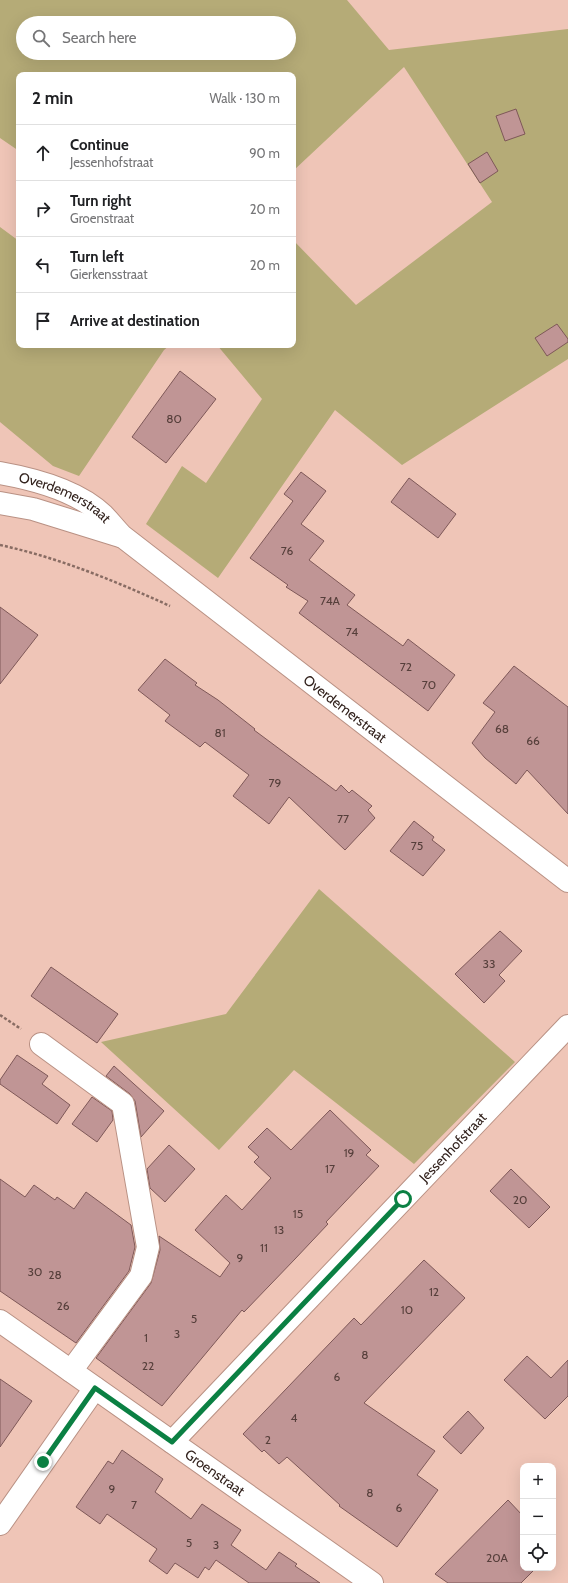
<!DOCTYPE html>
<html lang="en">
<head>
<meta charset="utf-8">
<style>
	:root { --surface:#fff; --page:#f2f2f2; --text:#202124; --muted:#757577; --line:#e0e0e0 }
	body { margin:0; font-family:Cabin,sans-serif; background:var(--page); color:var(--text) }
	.controls { position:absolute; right:12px; bottom:12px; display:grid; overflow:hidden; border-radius:8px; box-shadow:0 4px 16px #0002 }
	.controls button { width:36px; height:36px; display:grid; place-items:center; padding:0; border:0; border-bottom:1px solid var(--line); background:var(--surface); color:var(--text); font:20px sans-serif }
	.stop { position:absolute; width:12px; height:12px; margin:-9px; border:3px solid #0b8043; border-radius:50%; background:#fff }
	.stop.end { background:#0b8043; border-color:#fff; box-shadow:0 1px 4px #0008 }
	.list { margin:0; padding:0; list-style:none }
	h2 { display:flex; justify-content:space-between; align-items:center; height:52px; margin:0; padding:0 16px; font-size:17px }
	h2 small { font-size:13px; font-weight:400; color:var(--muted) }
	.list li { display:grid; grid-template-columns:26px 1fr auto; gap:12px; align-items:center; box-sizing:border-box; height:56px; padding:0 16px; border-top:1px solid var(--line) }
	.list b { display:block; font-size:15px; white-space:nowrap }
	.list p { margin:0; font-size:13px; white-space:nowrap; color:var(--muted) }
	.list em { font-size:13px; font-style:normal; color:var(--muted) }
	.icon { flex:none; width:22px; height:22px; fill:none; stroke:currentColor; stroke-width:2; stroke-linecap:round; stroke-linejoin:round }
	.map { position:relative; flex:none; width:568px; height:1583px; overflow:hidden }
	.search { position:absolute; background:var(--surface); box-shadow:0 4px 16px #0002; left:16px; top:16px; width:280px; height:44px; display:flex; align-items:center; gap:10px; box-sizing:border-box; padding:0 14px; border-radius:22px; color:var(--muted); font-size:15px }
	.panel { position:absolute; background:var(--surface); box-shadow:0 4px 16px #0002; left:16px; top:72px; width:280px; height:276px; border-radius:8px }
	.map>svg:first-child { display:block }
	.green { fill:#b5ab77; fill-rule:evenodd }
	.building { fill:#c09595; stroke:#7e5858 }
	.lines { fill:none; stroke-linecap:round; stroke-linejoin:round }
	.minor-casing { stroke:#b99184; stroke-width:24 }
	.path { stroke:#886c63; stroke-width:2.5; stroke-dasharray:3 2; stroke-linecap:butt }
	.minor { stroke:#fff; stroke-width:22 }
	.route { stroke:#0b8043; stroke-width:5 }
	.labels { text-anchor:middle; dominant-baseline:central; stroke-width:3; stroke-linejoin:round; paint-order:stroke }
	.number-label { font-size:12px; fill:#563f3b }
	.street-label { font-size:14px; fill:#32221d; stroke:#fcd2c4 }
</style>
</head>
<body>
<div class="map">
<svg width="568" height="1583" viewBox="0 0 568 1583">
	<rect width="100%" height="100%" fill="#efc5b7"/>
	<g class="green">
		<path d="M0 0H347L389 50 568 29V359L402 465 335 410 218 578 146 524 182 466 206 483 262 399 217 345H293V240L356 305 492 202 404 67 293 171V75H19V151L0 138ZM23 23H289V53H23Z"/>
		<path d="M0 227 19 241V345H170L164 350 79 476 53 466 0 422Z"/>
		<path d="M319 889 515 1062 414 1164 294 1070 219 1150 101 1042 226 1014Z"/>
	</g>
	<g class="building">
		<path d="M516 109 525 134 505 141 496 116Z"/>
		<path d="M487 152 498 171 480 183 468 164Z"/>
		<path d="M557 324 568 339V342L547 356 535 338Z"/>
		<path d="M180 371 216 399 166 463 132 437Z"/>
		<path d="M301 472 326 491 301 524 324 541 309 560 355 595 347 605 403 646 408 639 455 675 428 711 299 613 308 601 286 587 288 585 250 558 293 501 284 494Z"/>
		<path d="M409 478 456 514 438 538 391 502Z"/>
		<path d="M0 607 38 635 0 684Z"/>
		<path d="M165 659 197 683 195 685 218 700 255 729 254 730 336 791 341 785 349 793 352 790 372 806 368 810 375 818 345 850 289 797 269 824 233 796 249 775 205 742 200 747 165 721 170 715 138 690Z"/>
		<path d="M514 666 568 707V814L527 770 516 784 485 758 472 743 495 712 483 703Z"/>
		<path d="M414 821 434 837 432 840 445 850 423 876 390 851Z"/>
		<path d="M500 931 522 951 499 975 505 981 484 1003 455 974Z"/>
		<path d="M51 967 118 1014 97 1043 31 996Z"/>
		<path d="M17 1055 48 1076 42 1084 70 1105 57 1124 0 1084V1080Z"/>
		<path d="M114 1066 164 1111 141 1137 135 1101 130 1094 106 1076Z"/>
		<path d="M92 1097 112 1111 113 1120 97 1142 72 1124Z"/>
		<path d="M330 1110 371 1150 366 1155 379 1166 326 1222 328 1224 295 1259 244 1312 242 1310 162 1406 96 1358 151 1283 160 1250 159 1236 220 1277 230 1263 195 1230 226 1195 242 1210 271 1178 254 1162 259 1157 248 1147 267 1128 291 1150Z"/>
		<path d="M169 1145 195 1169 165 1202 150 1188 147 1169Z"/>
		<path d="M511 1169 550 1207 529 1228 490 1191Z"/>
		<path d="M0 1179 25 1197 34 1185 55 1200 57 1197 74 1209 86 1192 131 1225 135 1247 129 1271 76 1343 0 1291Z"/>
		<path d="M424 1260 465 1298 364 1403 435 1451 417 1475 438 1490 397 1547 339 1506 340 1505 287 1457 279 1464 264 1450 262 1452 243 1434 354 1318 361 1325Z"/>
		<path d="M527 1356 551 1378 568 1360V1396L545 1419 504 1380Z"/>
		<path d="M0 1379 32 1401 0 1447Z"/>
		<path d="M468 1411 484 1428 461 1454 443 1437Z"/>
		<path d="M122 1450 163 1479 155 1492 191 1519 202 1504 241 1530 231 1545 266 1570 279 1552 297 1564 295 1566 320 1583H249L216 1560 209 1570 205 1567 198 1578 175 1563 167 1574 149 1561 157 1549 107 1514 100 1524 76 1507 108 1461 113 1464Z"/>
		<path d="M508 1500 523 1516V1568H536L521 1583H448L435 1574Z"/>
	</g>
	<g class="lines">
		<g class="minor-casing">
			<g id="minor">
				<path id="s1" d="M0 473C34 479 78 491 103 515 110 522 115 529 122 536L568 881"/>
				<path d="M0 503 33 509 120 536"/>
				<path d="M41 1044 123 1104 148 1247 141 1276 71 1371"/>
				<path id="s2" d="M0 1321 372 1583"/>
				<path id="s3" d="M172 1442 568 1026"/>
				<path d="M0 1524 95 1388"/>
			</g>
		</g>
		<g class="path">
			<path d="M0 545C60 558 115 581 170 606"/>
			<path d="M0 1015 21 1029"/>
		</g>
		<use href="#minor" class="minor"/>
	</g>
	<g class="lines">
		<path class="route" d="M43 1462 95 1388 172 1442 403 1199"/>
	</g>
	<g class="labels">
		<g class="number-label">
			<text x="174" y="418">80</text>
			<text x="287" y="550">76</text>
			<text x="330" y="600">74A</text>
			<text x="352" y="631">74</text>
			<text x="406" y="666">72</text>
			<text x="429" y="684">70</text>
			<text x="502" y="728">68</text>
			<text x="220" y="732">81</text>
			<text x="533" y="740">66</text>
			<text x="275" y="782">79</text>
			<text x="343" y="818">77</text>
			<text x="417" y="845">75</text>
			<text x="489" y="963">33</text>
			<text x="349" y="1152">19</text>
			<text x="330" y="1168">17</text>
			<text x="520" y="1199">20</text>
			<text x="298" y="1213">15</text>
			<text x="279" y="1229">13</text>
			<text x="264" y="1247">11</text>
			<text x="240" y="1257">9</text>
			<text x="35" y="1271">30</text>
			<text x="55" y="1274">28</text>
			<text x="434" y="1291">12</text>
			<text x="63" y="1305">26</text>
			<text x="407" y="1309">10</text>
			<text x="194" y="1318">5</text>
			<text x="177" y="1333">3</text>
			<text x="146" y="1337">1</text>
			<text x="365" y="1354">8</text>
			<text x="148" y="1365">22</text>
			<text x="337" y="1376">6</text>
			<text x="294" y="1417">4</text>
			<text x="268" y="1439">2</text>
			<text x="112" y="1488">9</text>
			<text x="370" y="1492">8</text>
			<text x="134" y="1504">7</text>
			<text x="399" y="1507">6</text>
			<text x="189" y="1542">5</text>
			<text x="216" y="1544">3</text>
			<text x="497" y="1557">20A</text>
		</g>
		<g class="street-label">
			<text stroke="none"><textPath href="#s1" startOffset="70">Overdemerstraat</textPath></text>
			<text stroke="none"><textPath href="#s1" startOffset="423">Overdemerstraat</textPath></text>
			<text stroke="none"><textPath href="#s3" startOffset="407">Jessenhofstraat</textPath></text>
			<text stroke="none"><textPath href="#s2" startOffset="263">Groenstraat</textPath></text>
		</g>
	</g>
</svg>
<div class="controls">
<button>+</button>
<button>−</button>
<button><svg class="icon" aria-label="locate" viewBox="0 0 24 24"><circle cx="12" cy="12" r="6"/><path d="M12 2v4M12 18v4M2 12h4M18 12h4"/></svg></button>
</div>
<div class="stop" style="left:403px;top:1199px"></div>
<div class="stop end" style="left:43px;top:1462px"></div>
<div class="search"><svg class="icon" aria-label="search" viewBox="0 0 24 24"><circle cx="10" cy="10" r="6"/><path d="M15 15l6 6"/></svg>Search here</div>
<section class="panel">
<h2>2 min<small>Walk · 130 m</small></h2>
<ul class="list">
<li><svg class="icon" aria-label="ahead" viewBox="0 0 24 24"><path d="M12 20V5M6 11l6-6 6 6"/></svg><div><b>Continue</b><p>Jessenhofstraat</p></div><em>90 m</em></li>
<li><svg class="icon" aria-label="right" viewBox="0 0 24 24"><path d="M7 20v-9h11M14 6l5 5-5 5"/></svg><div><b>Turn right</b><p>Groenstraat</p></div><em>20 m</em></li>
<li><svg class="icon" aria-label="left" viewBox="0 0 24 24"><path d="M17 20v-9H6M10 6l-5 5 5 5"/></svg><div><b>Turn left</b><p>Gierkensstraat</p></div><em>20 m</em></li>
<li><svg class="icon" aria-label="arrive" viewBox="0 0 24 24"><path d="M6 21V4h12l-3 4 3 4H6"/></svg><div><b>Arrive at destination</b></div></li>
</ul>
</section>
</div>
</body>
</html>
